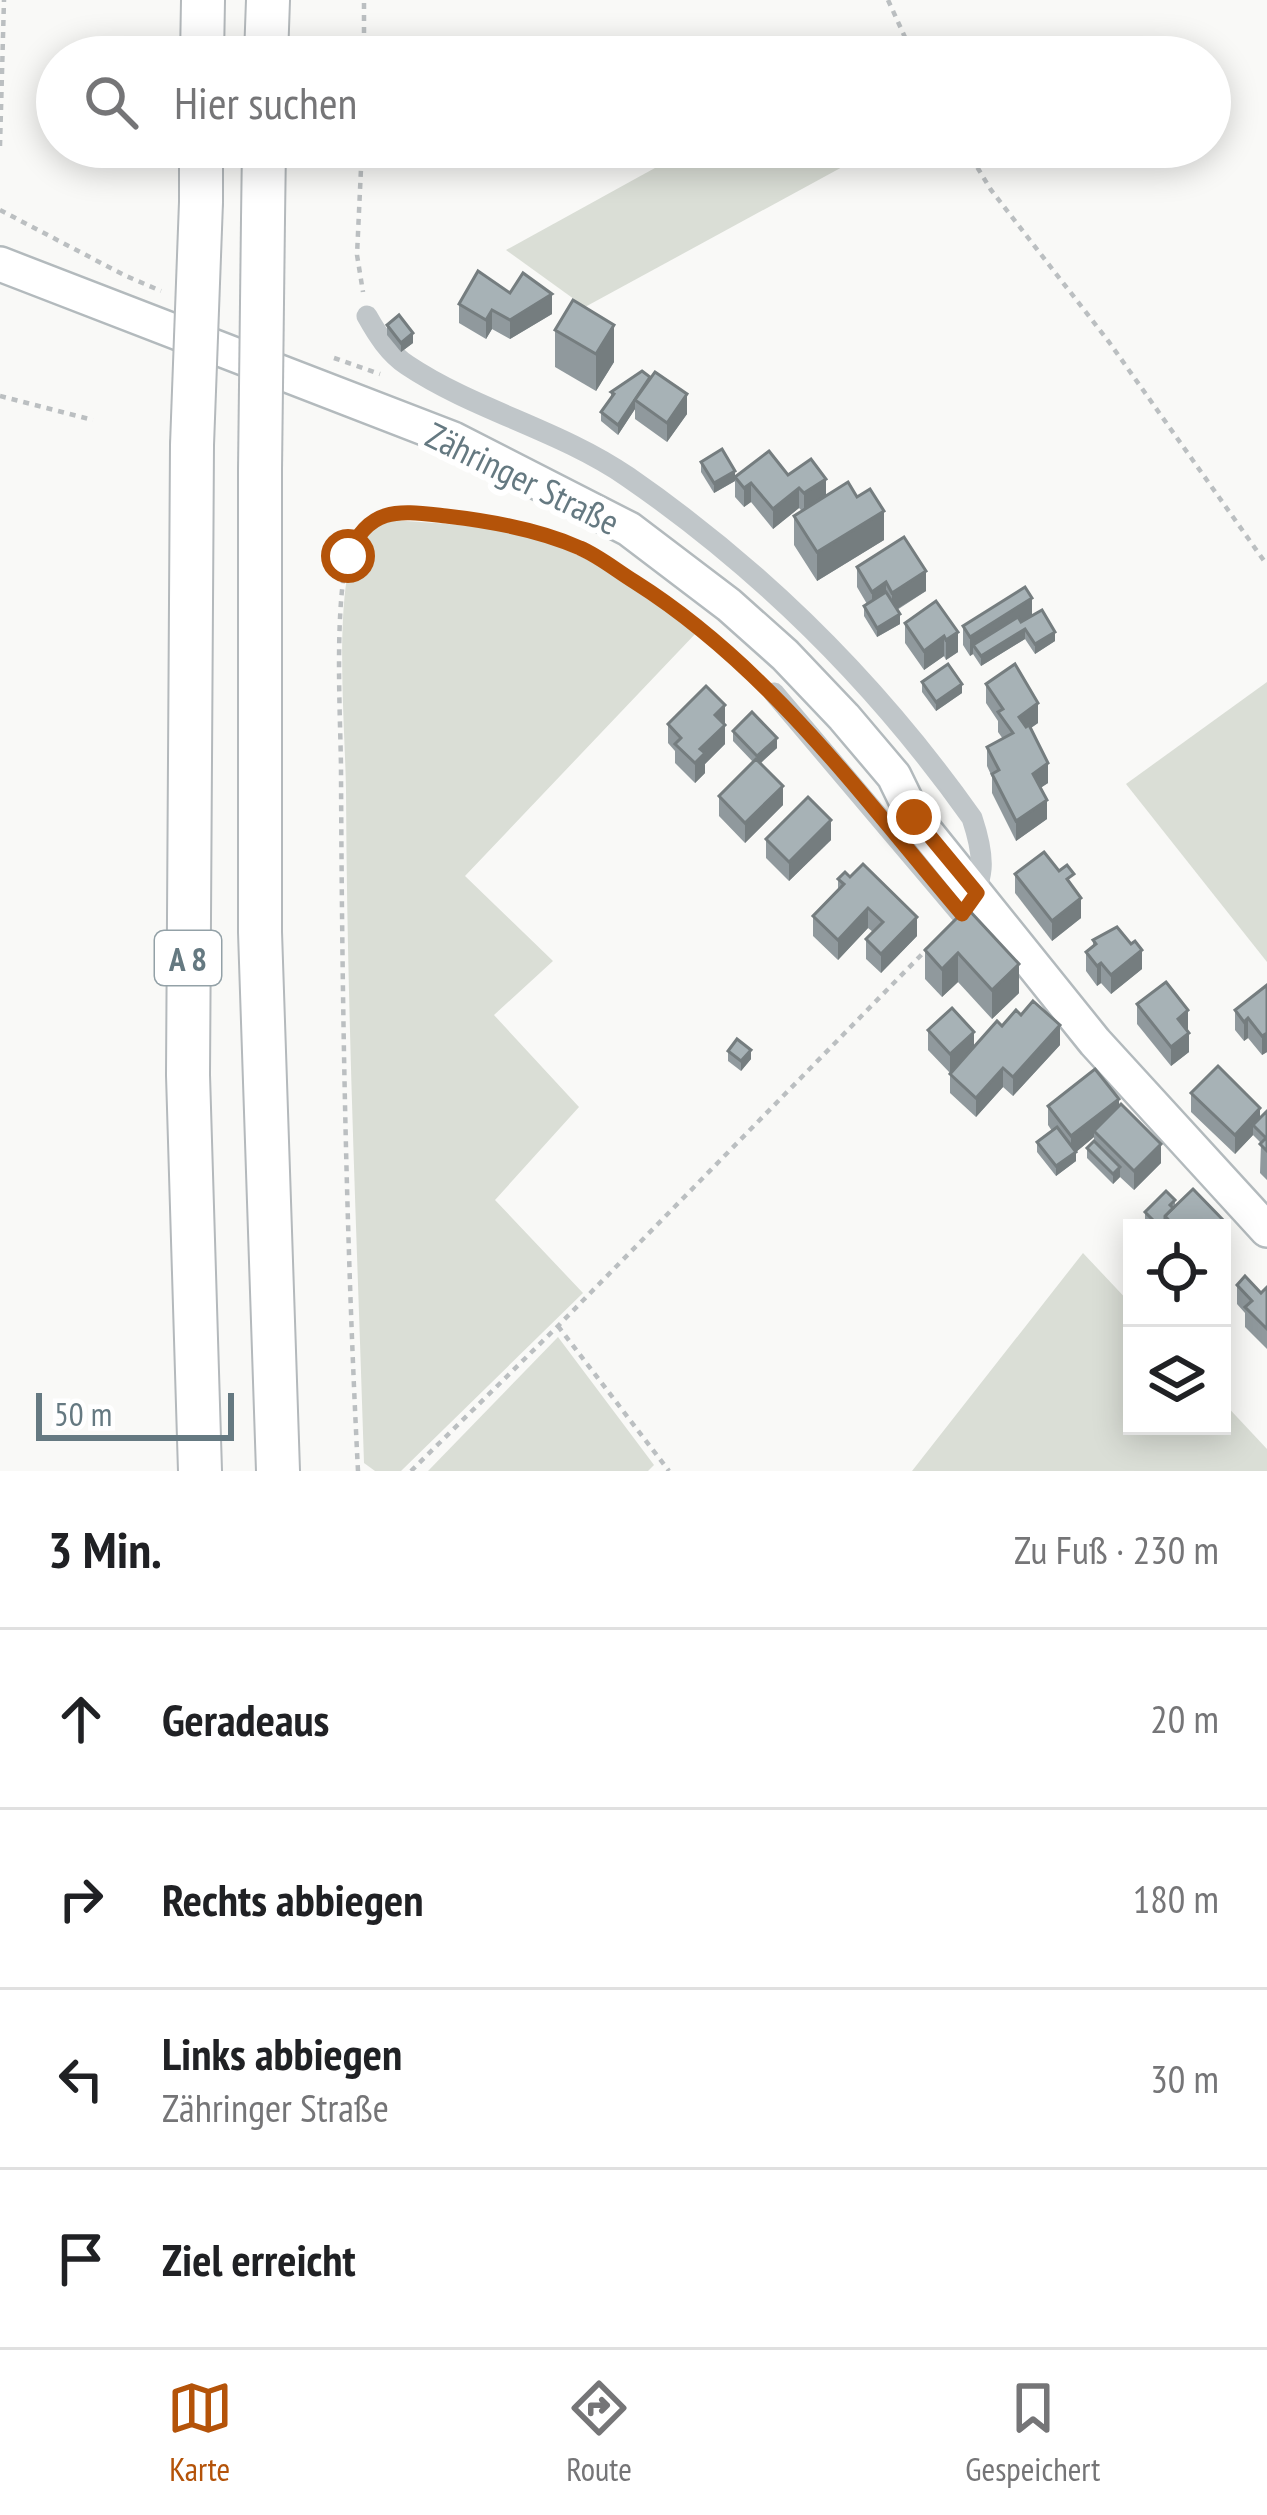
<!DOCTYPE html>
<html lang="de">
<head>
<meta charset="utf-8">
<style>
	:root { --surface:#fff; --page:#f6f6f6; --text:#202124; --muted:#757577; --line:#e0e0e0; --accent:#b45309 }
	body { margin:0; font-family:"PT Sans Narrow",sans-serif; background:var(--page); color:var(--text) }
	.controls { position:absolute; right:36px; bottom:36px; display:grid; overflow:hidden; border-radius:0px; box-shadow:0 6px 30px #0003 }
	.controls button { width:108px; height:108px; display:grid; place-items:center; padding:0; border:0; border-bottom:3px solid var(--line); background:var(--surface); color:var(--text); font:60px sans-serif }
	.scale { position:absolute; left:36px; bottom:30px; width:198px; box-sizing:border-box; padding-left:12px; border:6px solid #657981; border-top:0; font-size:33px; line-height:42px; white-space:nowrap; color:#657981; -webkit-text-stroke:9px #fff; paint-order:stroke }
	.stop { position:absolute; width:36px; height:36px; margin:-27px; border:9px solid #b45309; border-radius:50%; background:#fff }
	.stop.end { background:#b45309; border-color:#fff; box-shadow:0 3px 12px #0008 }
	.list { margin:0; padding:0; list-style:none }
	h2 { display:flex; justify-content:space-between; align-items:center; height:156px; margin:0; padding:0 48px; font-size:51px }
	h2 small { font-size:39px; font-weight:400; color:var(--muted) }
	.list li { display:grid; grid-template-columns:78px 1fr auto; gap:36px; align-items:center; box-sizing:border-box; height:180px; padding:0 48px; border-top:3px solid var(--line) }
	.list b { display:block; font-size:45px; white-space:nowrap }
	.list p { margin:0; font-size:39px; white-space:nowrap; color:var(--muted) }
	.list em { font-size:39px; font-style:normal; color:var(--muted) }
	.icon { flex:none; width:66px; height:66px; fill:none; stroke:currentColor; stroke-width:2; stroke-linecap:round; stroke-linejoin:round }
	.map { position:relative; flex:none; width:1267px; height:1471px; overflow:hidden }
	.search { position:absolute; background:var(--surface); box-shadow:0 6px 30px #0003; left:36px; right:36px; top:36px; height:132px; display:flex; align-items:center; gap:30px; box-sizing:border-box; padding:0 42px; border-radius:66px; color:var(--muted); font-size:45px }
	.sheet { height:876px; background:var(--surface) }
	nav { display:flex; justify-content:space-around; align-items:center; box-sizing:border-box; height:168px; border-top:3px solid var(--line); background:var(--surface); font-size:33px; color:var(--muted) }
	nav a { display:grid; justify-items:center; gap:6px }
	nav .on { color:var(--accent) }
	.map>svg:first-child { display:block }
	.green { fill:#daded6 }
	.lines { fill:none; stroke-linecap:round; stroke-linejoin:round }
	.secondary-casing { stroke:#b3babd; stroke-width:38 }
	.highway-casing { stroke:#b4b9bc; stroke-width:46 }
	.path { stroke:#bbbfc1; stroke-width:4.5; stroke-dasharray:6 6; stroke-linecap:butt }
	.street { stroke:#c0c6c9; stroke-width:21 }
	.secondary { stroke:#fff; stroke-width:33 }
	.highway { stroke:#fff; stroke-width:42 }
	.highway-bridge-casing { stroke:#b4b9bc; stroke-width:46; stroke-linecap:butt }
	.highway-bridge { stroke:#fff; stroke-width:42 }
	.wall { fill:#90999d }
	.shaded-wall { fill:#757d7f }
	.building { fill:#a7b2b6; stroke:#757d7f; stroke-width:3 }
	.route { stroke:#b45309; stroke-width:15 }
	.labels { text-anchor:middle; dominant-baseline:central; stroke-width:12; stroke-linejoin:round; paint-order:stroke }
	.shield { fill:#fff; stroke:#93a1a7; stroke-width:3 }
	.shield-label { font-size:33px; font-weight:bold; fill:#657981 }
	.street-label { font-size:36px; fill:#657981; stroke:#fff }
</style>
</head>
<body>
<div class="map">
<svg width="1267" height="1471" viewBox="0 0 1267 1471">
	<rect width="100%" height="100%" fill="#f9f9f7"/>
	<g class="green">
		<path d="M693 147H879L585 307 506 250Z"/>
		<path d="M391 520C448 524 510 526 564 549 612 569 655 602 697 632L465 876 553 961 494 1015 579 1107 495 1200 583 1293 401 1471H375L364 1463C357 1239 347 1015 346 790 345 726 335 613 352 554 358 534 373 526 391 520Z"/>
		<path d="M1267 682V962L1126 784Z"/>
		<path d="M1083 1253 1132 1305V1426H1222V1401L1267 1449V1471H912Z"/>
		<path d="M558 1337 654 1465 648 1471H428Z"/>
	</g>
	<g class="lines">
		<g class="secondary-casing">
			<path id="secondary" d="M0 264 453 439 629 529 729 605 785 655 844 717 894 776 914 817 1095 1042 1267 1230"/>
		</g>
		<g class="highway-casing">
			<g id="highway">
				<path d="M202 57 203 0"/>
				<path d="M266 57 268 0"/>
				<path d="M201 202V147"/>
				<path d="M263 219 264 147"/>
				<path d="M192 445 188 1075 200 1471"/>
				<path d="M260 470V932L278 1471"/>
			</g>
		</g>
		<g class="path">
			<path d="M888 0 914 57"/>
			<path d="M364 57V0"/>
			<path d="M0 146 4 0"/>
			<path d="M362 147 357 255 363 292"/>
			<path d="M965 147 991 190 1109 342 1267 565"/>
			<path d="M0 210 124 275 161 291"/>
			<path d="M334 358 380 374"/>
			<path d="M0 396 93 420"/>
			<path d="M558 1326 669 1471"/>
			<path d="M358 1471C346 1238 342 1004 341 771 341 722 331 571 356 536 377 507 408 513 439 516 485 520 539 529 581 548 643 577 706 631 756 677"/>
			<path d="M411 1471 558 1326 928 948"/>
		</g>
		<path class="street" d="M367 316C377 334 389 353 407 365 474 410 560 430 628 477 764 571 877 684 972 818 985 857 987 881 961 914L774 693"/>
		<use href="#secondary" class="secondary"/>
		<use href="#highway" class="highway"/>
		<g class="highway-bridge-casing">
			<g id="highway-bridge">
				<path d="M192 445 201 202"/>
				<path d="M260 470 263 219"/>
			</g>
		</g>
		<use href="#highway-bridge" class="highway-bridge"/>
	</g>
	<g class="wall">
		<path d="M510 293 552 314 510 339 492 329 486 339 459 323V304Z"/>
		<path d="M387 325 413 343 401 352 387 335Z"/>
		<path d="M555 330 614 362 596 391 555 367Z"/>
		<path d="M611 392 687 414 667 442 635 419V409L618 435 601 421V412L611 399Z"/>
		<path d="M701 462 735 481 714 493 701 472Z"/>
		<path d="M788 475 826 496 884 540 817 581 794 545V516L802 511 799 508 773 529 751 502 744 507 735 497V477Z"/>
		<path d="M857 567 926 591 897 610 900 624 877 637 864 616V606L867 604 857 587Z"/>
		<path d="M936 601 958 652 946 660 944 656 924 670 905 643V623Z"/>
		<path d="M1032 616 1055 641 1035 654 1025 639 981 666 973 654 970 656 963 645V626Z"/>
		<path d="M922 682 962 693 936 711 922 692Z"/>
		<path d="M986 684 1038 723 1031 728 1048 783 1040 788 1047 819 1016 841 992 793V777L987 766V747L1003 739 998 732V721L986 703Z"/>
		<path d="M725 705V744L705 764V773L695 783 675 763V751L668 743V724Z"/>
		<path d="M733 731 777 748 761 763 783 805 745 843 719 816V796L753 762 733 741Z"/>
		<path d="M766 839 831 840 789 881 766 858Z"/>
		<path d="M1015 874 1074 889 1081 918 1052 941 1015 893Z"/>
		<path d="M838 879 917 936 881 973 866 959V939L873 932 868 928 838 960 813 936V916L838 891Z"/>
		<path d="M967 908 1019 993 992 1019 958 982 942 997 925 979V950Z"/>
		<path d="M1093 940 1142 969 1111 994 1101 983 1097 986 1086 971V952L1093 946Z"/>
		<path d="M1267 985V1052L1262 1055 1248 1038 1244 1041 1235 1030V1010Z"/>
		<path d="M1137 1004 1188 1030 1189 1052 1171 1066 1137 1024Z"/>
		<path d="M1002 1026 1060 1045 1013 1096 1003 1087 976 1117 950 1093V1073L928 1050V1030L974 1047Z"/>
		<path d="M728 1051 751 1059 741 1071 728 1061Z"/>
		<path d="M1191 1093 1260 1118 1267 1111V1180L1260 1173 1261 1143 1253 1135 1235 1154 1191 1112Z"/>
		<path d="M1048 1106 1119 1107 1161 1163 1134 1190 1120 1177 1113 1184 1087 1158V1148L1094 1141V1137L1076 1152V1161L1056 1176 1037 1152V1142L1052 1131 1048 1125Z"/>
		<path d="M1193 1189 1226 1223V1242L1222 1247V1228H1151L1145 1222V1212L1166 1191 1175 1200V1207Z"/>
		<path d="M1237 1285 1261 1293 1267 1287V1349L1245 1327V1313L1237 1304Z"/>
	</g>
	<g class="shaded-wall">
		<path d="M552 294V314L510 339V320Z"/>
		<path d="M492 310V329L486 339V320Z"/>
		<path d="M614 325V362L596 391V354Z"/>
		<path d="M413 333V343L401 352V343Z"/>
		<path d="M650 377 635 400V409L618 435V425Z"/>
		<path d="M687 394V414L667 442V423Z"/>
		<path d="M735 471V481L714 493V483Z"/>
		<path d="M826 479V499L804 512V493Z"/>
		<path d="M751 483V502L744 507V488Z"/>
		<path d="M799 488V508L773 529V509Z"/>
		<path d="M884 511V540L817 581V552Z"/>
		<path d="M926 571V591L892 612V593Z"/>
		<path d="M886 582V602L872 611V592Z"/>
		<path d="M1032 598V618L973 645V654L970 656V637Z"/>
		<path d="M900 614V624L877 637V628Z"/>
		<path d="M1025 629V639L981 666V656Z"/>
		<path d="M958 632V652L946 660V640Z"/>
		<path d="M1055 632V641L1035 654V644Z"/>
		<path d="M944 636V656L924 670V651Z"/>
		<path d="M962 684V693L936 711V702Z"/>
		<path d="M1038 703V723L1019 736V717Z"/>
		<path d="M725 705V744L705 764V773L695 783V763L715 715Z"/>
		<path d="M777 738V748L757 766V756Z"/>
		<path d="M1048 763V783L1033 793V774Z"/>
		<path d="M783 786V805L745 843V823Z"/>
		<path d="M1047 800V819L1016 841V821Z"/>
		<path d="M831 820V840L789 881V862Z"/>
		<path d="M1081 898V918L1052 941V921Z"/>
		<path d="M868 908V928L838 960V940Z"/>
		<path d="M917 917V936L881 973V954Z"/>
		<path d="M1142 950V969L1111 994V975Z"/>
		<path d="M958 953V982L942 997V969Z"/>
		<path d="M1101 963V983L1097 986V966Z"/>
		<path d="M1019 964V993L992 1019V990Z"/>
		<path d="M1188 1010V1030L1178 1038V1019Z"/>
		<path d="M1248 1018V1038L1244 1041V1022Z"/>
		<path d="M1060 1025V1045L1013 1096V1077Z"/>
		<path d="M974 1032V1051L950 1073V1054Z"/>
		<path d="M1189 1033V1052L1171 1066V1047Z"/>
		<path d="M1267 1033V1052L1262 1055V1036Z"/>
		<path d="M751 1050V1059L741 1071V1061Z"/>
		<path d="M1003 1068V1087L976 1117V1098Z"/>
		<path d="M1119 1099V1119L1094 1131V1137L1076 1152V1161L1056 1176V1166L1071 1155V1136Z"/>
		<path d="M1260 1108V1128L1253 1125V1135L1235 1154V1135Z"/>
		<path d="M1161 1144V1163L1134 1190V1171Z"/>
		<path d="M1120 1167V1177L1113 1184V1174Z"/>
		<path d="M1226 1223V1242L1222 1247V1228Z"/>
	</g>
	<g class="building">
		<path d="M478 271 510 293 523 273 552 294 510 320 492 310 486 320 459 304Z"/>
		<path d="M573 300 614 325 596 354 555 330Z"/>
		<path d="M399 315 413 333 401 343 387 325Z"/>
		<path d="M642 371 650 377 618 425 601 412 614 394 611 392Z"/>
		<path d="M655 372 687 394 667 423 635 400Z"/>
		<path d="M722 449 735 471 714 483 701 462Z"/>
		<path d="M769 451 788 475 811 459 826 479 804 493 799 488 773 509 751 483 744 488 735 477Z"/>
		<path d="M848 482 857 497 870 489 884 511 817 552 794 516Z"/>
		<path d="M904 537 926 571 892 593 886 582 872 592 857 567Z"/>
		<path d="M1025 587 1032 598 970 637 963 626Z"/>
		<path d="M886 592 900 614 877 628 864 606Z"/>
		<path d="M936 601 958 632 946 640 944 636 924 651 905 623Z"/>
		<path d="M1042 610 1055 632 1035 644 1025 629 981 656 973 645 1018 617 1021 622Z"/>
		<path d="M948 664 962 684 936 702 922 682Z"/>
		<path d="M1015 664 1038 703 1019 717 1026 727 1029 725 1048 763 1033 774 1047 800 1016 821 992 774 999 770 987 747 1013 733 998 712 1003 709 986 684Z"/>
		<path d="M706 686 725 705 715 715 725 725 700 749 705 753 695 763 675 744 681 738 668 724Z"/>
		<path d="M752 712 777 738 757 756 733 731Z"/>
		<path d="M756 759 783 786 745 823 719 796Z"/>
		<path d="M808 797 831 820 789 862 766 839Z"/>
		<path d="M1044 852 1059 871 1067 865 1074 874 1067 879 1081 898 1052 921 1015 874Z"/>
		<path d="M863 864 917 917 881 954 866 939 883 922 868 908 838 940 813 916 844 884 838 879 845 872 850 877Z"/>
		<path d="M967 908 1019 964 992 990 958 953 942 969 925 950Z"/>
		<path d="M1117 927 1131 944 1135 941 1142 950 1111 975 1101 963 1097 966 1086 952 1096 944 1093 940Z"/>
		<path d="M1166 982 1188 1010 1178 1019 1189 1033 1171 1047 1137 1004Z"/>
		<path d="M1267 985V1033L1262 1036 1248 1018 1244 1022 1235 1010Z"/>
		<path d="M1033 1001 1060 1025 1013 1077 1003 1068 976 1098 950 1074 997 1021 1002 1026 1016 1010 1021 1015Z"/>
		<path d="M952 1008 974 1032 950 1054 928 1030Z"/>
		<path d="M737 1039 751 1050 741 1061 728 1051Z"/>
		<path d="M1218 1066 1260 1108 1235 1135 1191 1093Z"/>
		<path d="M1095 1069 1119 1099 1071 1136 1048 1106Z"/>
		<path d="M1121 1104 1161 1144 1134 1171 1094 1131Z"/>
		<path d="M1267 1111V1137L1266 1138 1253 1125Z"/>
		<path d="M1057 1127 1076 1152 1056 1166 1037 1142Z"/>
		<path d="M1267 1137V1151L1260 1144Z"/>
		<path d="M1094 1141 1120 1167 1113 1174 1087 1148Z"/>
		<path d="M1193 1189 1226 1223 1221 1228H1176L1165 1216Z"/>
		<path d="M1166 1191 1175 1200 1170 1205 1173 1208 1165 1216V1226L1161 1228 1145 1212Z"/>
		<path d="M1245 1276 1261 1293 1267 1287V1329L1245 1307 1252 1301 1237 1285Z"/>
	</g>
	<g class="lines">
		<path class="route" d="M348 556C369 505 400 511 446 516 490 521 540 530 580 548 599 556 617 571 635 582 768 666 861 795 962 914L977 893 914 817"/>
	</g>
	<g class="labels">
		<rect class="shield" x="155" y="931" width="66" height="54" rx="9"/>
		<g class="shield-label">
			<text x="188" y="958">A 8</text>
		</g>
		<g class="street-label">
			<text transform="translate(523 478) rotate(26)">Zähringer Straße</text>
		</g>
	</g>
</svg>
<div class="controls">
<button><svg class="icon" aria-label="locate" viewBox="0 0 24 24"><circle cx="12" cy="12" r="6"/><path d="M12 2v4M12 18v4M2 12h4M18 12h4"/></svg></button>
<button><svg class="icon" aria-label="layers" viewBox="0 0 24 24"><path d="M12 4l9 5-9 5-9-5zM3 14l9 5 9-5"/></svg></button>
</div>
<div class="scale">50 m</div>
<div class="stop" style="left:348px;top:556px"></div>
<div class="stop end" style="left:914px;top:817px"></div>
<div class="search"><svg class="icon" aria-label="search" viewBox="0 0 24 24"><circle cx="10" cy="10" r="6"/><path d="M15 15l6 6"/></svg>Hier suchen</div>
</div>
<section class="sheet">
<h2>3 Min.<small>Zu Fuß · 230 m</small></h2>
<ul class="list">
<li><svg class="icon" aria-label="ahead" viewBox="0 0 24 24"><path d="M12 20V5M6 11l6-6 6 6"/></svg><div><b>Geradeaus</b></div><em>20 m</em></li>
<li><svg class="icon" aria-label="right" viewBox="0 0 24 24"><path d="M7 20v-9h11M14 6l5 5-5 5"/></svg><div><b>Rechts abbiegen</b></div><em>180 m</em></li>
<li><svg class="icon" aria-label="left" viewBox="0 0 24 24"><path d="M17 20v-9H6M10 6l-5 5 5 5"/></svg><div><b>Links abbiegen</b><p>Zähringer Straße</p></div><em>30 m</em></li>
<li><svg class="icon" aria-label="arrive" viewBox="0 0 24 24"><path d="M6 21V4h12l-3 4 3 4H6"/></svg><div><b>Ziel erreicht</b></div></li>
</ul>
</section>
<nav>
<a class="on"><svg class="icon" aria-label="map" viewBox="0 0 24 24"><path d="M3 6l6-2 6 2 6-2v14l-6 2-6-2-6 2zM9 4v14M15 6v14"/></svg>Karte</a>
<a><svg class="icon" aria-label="directions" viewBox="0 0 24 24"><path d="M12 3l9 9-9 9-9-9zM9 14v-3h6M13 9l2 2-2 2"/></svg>Route</a>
<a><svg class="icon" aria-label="saved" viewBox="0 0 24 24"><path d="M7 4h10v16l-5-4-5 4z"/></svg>Gespeichert</a>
</nav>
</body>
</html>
